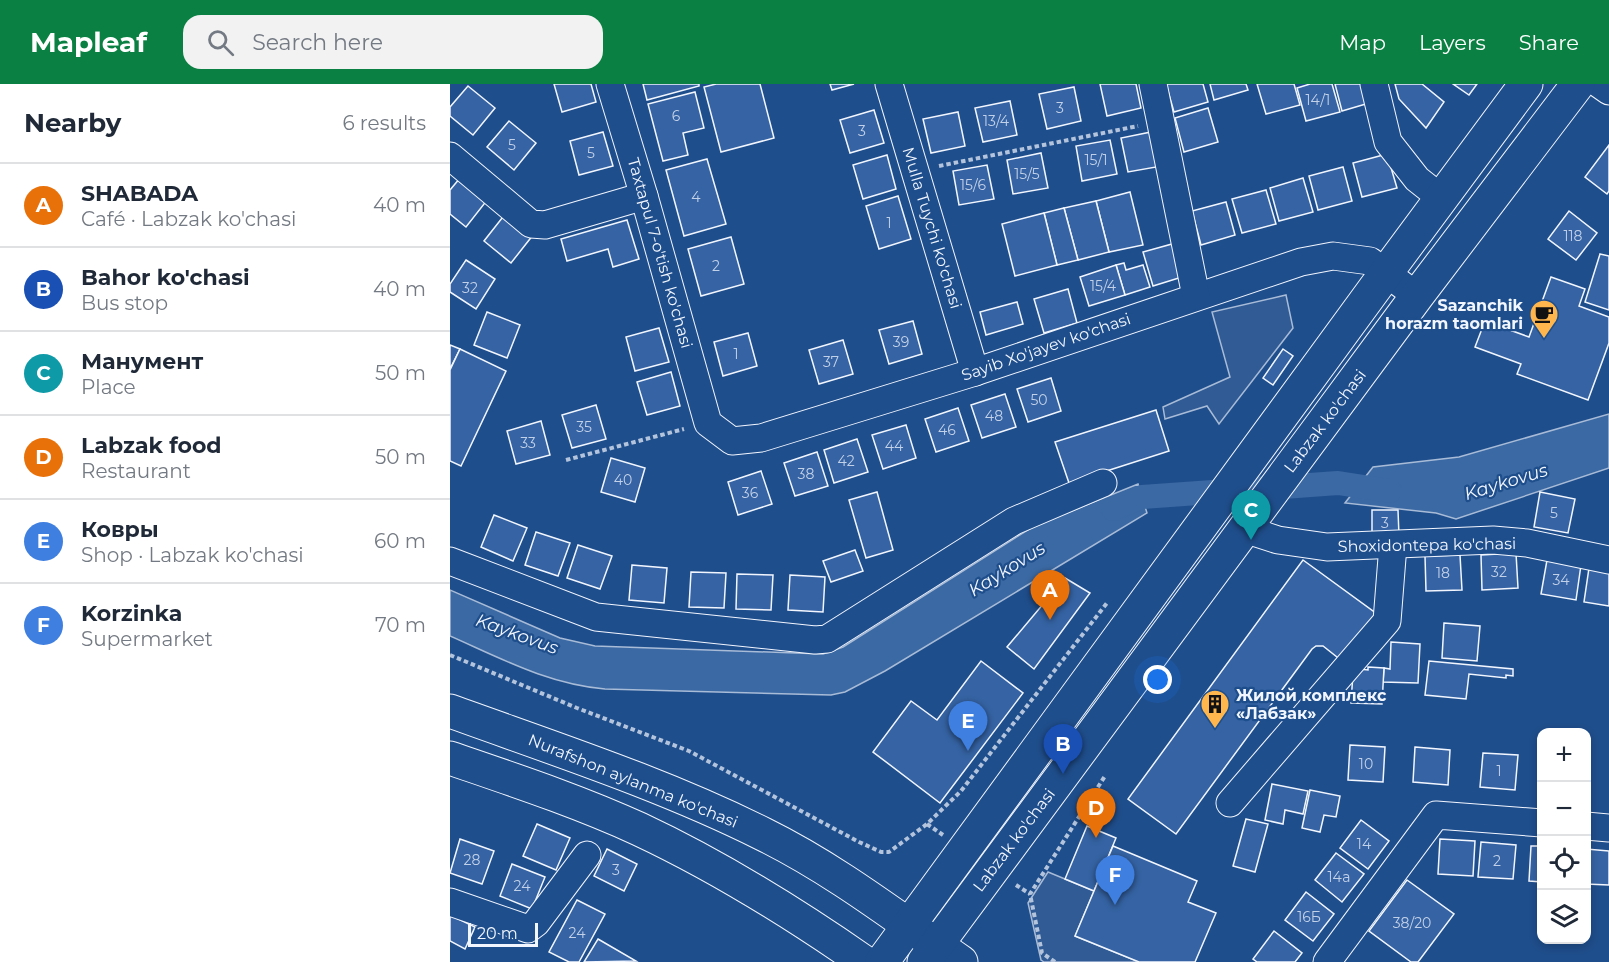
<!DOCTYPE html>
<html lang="en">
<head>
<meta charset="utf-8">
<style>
	:root { --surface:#fff; --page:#f2f2f3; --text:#1f2937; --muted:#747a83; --line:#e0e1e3; --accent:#0b8043 }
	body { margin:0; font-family:Montserrat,sans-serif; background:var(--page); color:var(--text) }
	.controls { position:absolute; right:18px; bottom:18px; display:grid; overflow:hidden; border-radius:12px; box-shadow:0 3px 9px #0003 }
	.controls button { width:54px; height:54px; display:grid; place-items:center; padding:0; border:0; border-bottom:2px solid var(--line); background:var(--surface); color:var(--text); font:30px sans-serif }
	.scale { position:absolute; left:18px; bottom:15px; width:70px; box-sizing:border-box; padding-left:6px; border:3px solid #f2f6ff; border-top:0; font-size:16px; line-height:21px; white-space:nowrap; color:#f2f6ff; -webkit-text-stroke:4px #1f4e8c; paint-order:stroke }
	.you { position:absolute; left:708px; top:596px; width:21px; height:21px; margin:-15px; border:4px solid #fff; border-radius:50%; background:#1a73e8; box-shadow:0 0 0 9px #1a73e833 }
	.badge { display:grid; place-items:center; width:39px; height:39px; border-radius:50%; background:var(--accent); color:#fff; font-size:20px; font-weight:700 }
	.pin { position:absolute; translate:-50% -50px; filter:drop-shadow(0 2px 3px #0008) }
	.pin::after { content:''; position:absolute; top:32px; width:21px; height:18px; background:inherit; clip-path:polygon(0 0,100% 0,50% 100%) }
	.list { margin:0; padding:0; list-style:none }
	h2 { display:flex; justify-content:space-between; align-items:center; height:78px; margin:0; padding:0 24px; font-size:26px }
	h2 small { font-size:20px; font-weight:400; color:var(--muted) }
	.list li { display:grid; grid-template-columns:39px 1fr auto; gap:18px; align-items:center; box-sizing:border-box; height:84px; padding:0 24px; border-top:2px solid var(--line) }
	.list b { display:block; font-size:22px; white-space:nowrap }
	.list p { margin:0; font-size:20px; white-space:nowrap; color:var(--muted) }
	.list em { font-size:20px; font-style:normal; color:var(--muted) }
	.icon { flex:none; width:33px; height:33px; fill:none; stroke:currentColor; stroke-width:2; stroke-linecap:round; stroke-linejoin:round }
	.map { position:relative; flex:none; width:1159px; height:878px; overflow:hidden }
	header { display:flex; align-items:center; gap:36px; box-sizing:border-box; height:84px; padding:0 30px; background:var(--accent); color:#fff }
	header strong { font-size:28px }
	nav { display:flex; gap:33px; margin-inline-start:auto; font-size:21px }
	.search { width:420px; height:54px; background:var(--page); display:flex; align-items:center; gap:15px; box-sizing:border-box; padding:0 21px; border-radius:18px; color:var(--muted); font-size:22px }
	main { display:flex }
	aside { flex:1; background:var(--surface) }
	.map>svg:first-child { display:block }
	.parking { fill:#305b95; stroke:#a8bbd7; stroke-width:1.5 }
	.water { fill:#3b69a3; stroke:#a8bbd7; stroke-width:1.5 }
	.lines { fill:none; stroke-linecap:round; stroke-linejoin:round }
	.canal { stroke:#3b69a3; stroke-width:24 }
	.building { fill:#3563a3; stroke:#f2f6ff; stroke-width:1.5 }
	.minor-casing { stroke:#f2f6ff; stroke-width:29 }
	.major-casing { stroke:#f2f6ff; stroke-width:35 }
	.path { stroke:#b3c4dc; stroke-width:4; stroke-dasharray:4.5 3; stroke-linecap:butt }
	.minor { stroke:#1f4e8c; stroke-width:27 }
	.major { stroke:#1f4e8c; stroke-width:33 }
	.labels { text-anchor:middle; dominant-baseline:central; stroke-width:4.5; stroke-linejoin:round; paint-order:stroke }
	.number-label { font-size:14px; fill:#c3d1e8 }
	.street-label { font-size:16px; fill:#f2f6ff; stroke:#1f4e8c }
	.poi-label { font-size:16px; font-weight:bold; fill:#f2f6ff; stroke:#1f4e8c; text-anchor:end }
	.water-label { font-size:18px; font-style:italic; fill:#f2f6ff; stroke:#1f4e8c }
</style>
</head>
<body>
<header>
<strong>Mapleaf</strong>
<div class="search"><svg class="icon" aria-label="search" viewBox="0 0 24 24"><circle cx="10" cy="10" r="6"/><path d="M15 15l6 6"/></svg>Search here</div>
<nav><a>Map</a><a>Layers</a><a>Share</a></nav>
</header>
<main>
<aside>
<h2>Nearby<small>6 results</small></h2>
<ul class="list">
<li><span class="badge" style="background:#e8710a">A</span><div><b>SHABADA</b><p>Café · Labzak ko'chasi</p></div><em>40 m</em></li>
<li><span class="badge" style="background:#1a4fb4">B</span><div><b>Bahor ko'chasi</b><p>Bus stop</p></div><em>40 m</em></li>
<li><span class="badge" style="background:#0f9aa8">C</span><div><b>Манумент</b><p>Place</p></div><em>50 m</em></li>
<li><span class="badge" style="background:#e8710a">D</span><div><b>Labzak food</b><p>Restaurant</p></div><em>50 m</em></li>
<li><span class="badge" style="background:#3f7fe0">E</span><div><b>Ковры</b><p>Shop · Labzak ko'chasi</p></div><em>60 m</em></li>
<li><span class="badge" style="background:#3f7fe0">F</span><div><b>Korzinka</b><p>Supermarket</p></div><em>70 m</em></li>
</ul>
</aside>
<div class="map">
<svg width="1159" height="878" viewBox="0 0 1159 878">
	<rect width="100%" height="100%" fill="#1f4e8c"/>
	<g class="parking">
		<path d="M836 211 843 244 769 340 757 322 715 335 713 323 780 293 762 228Z"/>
		<path d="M598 788 644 807 625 852 689 878H594L591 876 578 819Z"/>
	</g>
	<g class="water">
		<path d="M1159 330V384L1006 435 986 429 895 419 923 383 1009 373Z"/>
		<path d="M688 400 697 429 435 587 395 608 381 611 155 605C98 600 52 575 0 552V506L110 554 145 562 373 570 393 563 404 556 584 442Z"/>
	</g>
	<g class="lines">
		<path class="canal" d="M663 425 692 413 888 399 940 407"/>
	</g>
	<g class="building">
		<path d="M104 0H141L146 18 112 28Z"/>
		<path d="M193 0H249V2L197 16Z"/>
		<path d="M266 0H310L324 54 271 68 254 3Z"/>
		<path d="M380 0H404L382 6Z"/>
		<path d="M650 0H686L691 24 657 32Z"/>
		<path d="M716 0H753L758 18 724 28Z"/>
		<path d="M760 0H796L798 6 764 16Z"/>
		<path d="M807 0H844L850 21 816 30Z"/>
		<path d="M860 0H882L890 28 856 37 847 4Z"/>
		<path d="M885 0H921L926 17 892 27Z"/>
		<path d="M945 0H972L994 18 976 44 949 15Z"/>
		<path d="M1003 0H1027L1019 11Z"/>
		<path d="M18 2 45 24 23 51 0 32V23Z"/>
		<path d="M624 3 631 37 597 45 589 10Z"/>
		<path d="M245 8 254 44 233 49 238 71 213 77 198 20Z"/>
		<path d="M560 17 567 51 533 58 525 24Z"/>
		<path d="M758 24 768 58 734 68 725 34Z"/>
		<path d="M424 26 434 59 400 69 390 36Z"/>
		<path d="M508 28 515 62 481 69 473 35Z"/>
		<path d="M59 37 86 59 64 86 37 63Z"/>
		<path d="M706 47 712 82 678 88 671 54Z"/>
		<path d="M153 48 163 82 129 91 120 57Z"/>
		<path d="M660 56 667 90 632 97 626 62Z"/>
		<path d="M1159 61V107L1157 110 1135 93Z"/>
		<path d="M591 69 598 104 563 110 557 76Z"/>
		<path d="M937 70 947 104 912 113 903 79Z"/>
		<path d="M437 71 446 105 413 115 403 81Z"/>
		<path d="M257 75 276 140 234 152 216 86Z"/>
		<path d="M537 81 544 115 509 121 503 87Z"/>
		<path d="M893 83 902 117 868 126 859 92Z"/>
		<path d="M10 94 38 115 16 143 0 130V106Z"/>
		<path d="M853 94 863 128 829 137 820 104Z"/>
		<path d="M816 106 826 140 792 149 782 115Z"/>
		<path d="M680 108 693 161 659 168 646 117Z"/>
		<path d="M448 112 461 155 429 165 416 122Z"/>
		<path d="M646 117 659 168 628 176 614 124Z"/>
		<path d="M776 118 785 151 751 161 742 127Z"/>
		<path d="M614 124 628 176 607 181 594 129Z"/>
		<path d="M1119 127 1147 149 1126 176 1098 155Z"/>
		<path d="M56 129 83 151 61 179 34 157Z"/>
		<path d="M594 129 607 181 565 192 552 140Z"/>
		<path d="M177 136 189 175 163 183 158 165 117 177 111 155Z"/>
		<path d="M281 153 294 200 251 212 238 165Z"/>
		<path d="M722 160 732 193 703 202 693 168Z"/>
		<path d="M1150 170 1159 172V226L1135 218Z"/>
		<path d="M16 176 45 195 26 225 0 208V200Z"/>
		<path d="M674 179 676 186 693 181 700 203 675 211 666 181Z"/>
		<path d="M666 181 675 211 639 222 630 193Z"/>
		<path d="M1101 193 1135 205 1129 222 1159 233V259L1138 316 1067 290 1071 280 1025 263 1035 237 1079 253Z"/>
		<path d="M618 205 627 239 594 249 584 215Z"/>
		<path d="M567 218 573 240 536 251 530 228Z"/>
		<path d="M37 228 70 241 57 274 24 261Z"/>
		<path d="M463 237 472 270 439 280 429 246Z"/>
		<path d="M209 244 219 278 185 287 176 253Z"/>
		<path d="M298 249 307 282 273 292 264 258Z"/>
		<path d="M393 256 403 290 369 300 359 266Z"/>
		<path d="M0 261 10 265 0 285Z"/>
		<path d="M10 265 56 287 11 382 0 377V286Z"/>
		<path d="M833 265 843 272 823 301 813 294Z"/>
		<path d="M221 288 230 322 197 331 187 298Z"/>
		<path d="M601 294 611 327 578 338 567 305Z"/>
		<path d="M555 310 566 343 532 354 521 321Z"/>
		<path d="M146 321 156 355 122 364 112 331Z"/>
		<path d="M508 324 519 357 486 368 475 335Z"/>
		<path d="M706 326 719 367 619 399 605 358Z"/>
		<path d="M91 337 100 371 66 380 57 347Z"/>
		<path d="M456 341 466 374 433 385 422 351Z"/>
		<path d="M407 355 418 388 384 399 374 366Z"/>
		<path d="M367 368 378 402 345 412 334 379Z"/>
		<path d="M161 374 195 384 185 418 151 408Z"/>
		<path d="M311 387 322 420 288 431 278 398Z"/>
		<path d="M427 408 443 466 416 474 399 416Z"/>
		<path d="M1090 408 1125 415 1118 449 1084 443Z"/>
		<path d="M922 426H948L949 452H922Z"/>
		<path d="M44 431 77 444 63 477 31 463Z"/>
		<path d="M86 448 120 459 108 492 75 481Z"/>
		<path d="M128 461 162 472 150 505 117 494Z"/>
		<path d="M405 466 413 487 381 498 373 477Z"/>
		<path d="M1066 469 1068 504 1032 506 1031 471Z"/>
		<path d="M1010 471 1012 506 976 507 975 472Z"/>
		<path d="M853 476 927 530 892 577 873 562H866L862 565 726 750 678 715Z"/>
		<path d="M1097 476 1131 481 1126 516 1091 510Z"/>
		<path d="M182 481 217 484 214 519 179 516Z"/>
		<path d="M1139 484 1159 487V522L1134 518Z"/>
		<path d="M241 488 276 489 274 524 239 523Z"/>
		<path d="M287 490 323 491 321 526 286 525Z"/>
		<path d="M340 491 375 493 373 528 338 526Z"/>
		<path d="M615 494 640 509 584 585 557 563Z"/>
		<path d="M994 539 1030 542 1027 577 992 574Z"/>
		<path d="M941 558 970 560 968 599 933 598 934 584 940 585Z"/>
		<path d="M531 577 573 609 490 719 423 668 461 617 487 636Z"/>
		<path d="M979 577 1063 585V592L1056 591V594L1019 590 1016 615 975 611Z"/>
		<path d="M918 583 934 584 932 620 901 619 903 589 909 585 918 586Z"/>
		<path d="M900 661 935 663 933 698 898 696Z"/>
		<path d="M965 663 1000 666 998 701 963 698Z"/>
		<path d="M1033 669 1068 671 1065 706 1030 703Z"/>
		<path d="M822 700 858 707 853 730 835 726 833 740 815 736Z"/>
		<path d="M860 706 890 712 886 733 874 731 870 748 852 744Z"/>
		<path d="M796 735 818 740 805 788 783 782Z"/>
		<path d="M911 736 939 757 918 785 890 764Z"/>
		<path d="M87 740 120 754 106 786 73 772Z"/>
		<path d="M637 742 666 754 644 807 615 795Z"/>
		<path d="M10 755 44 767 32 800 0 789Z"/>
		<path d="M990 755 1025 757 1023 792 988 790Z"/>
		<path d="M1031 758 1066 761 1063 795 1028 793Z"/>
		<path d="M663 762 747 797 738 818 766 829 745 878H689L625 852Z"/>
		<path d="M1081 762H1092V798L1079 797Z"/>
		<path d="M157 765 187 780 174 807 144 792Z"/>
		<path d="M1136 765 1159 767V801L1136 800Z"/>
		<path d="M886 769 914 790 892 818 865 796Z"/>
		<path d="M62 780 95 793 82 825 50 812Z"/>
		<path d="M957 796 1004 830 968 878H961L919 847Z"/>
		<path d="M856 808 884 830 863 857 835 836Z"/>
		<path d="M127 816 155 830 129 878H119L99 868Z"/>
		<path d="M0 831 25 843 15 865 0 857Z"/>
		<path d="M824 847 852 869 845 878H807L803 875Z"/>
		<path d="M148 855 186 877 134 878Z"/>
	</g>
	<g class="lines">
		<g class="minor-casing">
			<g id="minor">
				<path d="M160 0 194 112 258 339 282 357 311 354 525 288 851 178 883 172 920 177 967 212"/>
				<path d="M439 0 525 288"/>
				<path d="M703 0 746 212"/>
				<path d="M924 0 938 58 967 95 991 114"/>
				<path d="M1149 0 1159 7"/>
				<path d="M0 72 81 140 95 141 194 112"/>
				<path d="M794 445 828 456 877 463 1043 456 1077 459 1159 476"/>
				<path d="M0 477 146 533 365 556 377 555 564 437 653 399"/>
				<path d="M780 719 937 537 943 461"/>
				<path d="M1136 742 1159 744"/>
				<path d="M0 818 78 845 86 839 137 771"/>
				<path d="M877 878 986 731 1092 739"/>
			</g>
		</g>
		<g class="major-casing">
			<g id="major">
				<path d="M0 627C105 665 213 700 313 750 384 785 446 833 511 878"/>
				<path d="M0 674C64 696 128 717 189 745 268 782 342 828 414 878"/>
				<path d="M432 878 936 189 1076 0"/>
				<path d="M474 878 967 212 1128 0"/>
			</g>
		</g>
		<g class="path">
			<path d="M489 82 688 42"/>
			<path d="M116 376 234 345"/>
			<path d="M0 571 127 624 239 667 409 758 431 768H439L477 740 511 707 657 519"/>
			<path d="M477 740 493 751"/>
			<path d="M566 801 580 810"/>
			<path d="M605 878 592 869 580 810 655 692"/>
		</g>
		<use href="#minor" class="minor"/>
		<use href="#major" class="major"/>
	</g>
	<defs>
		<g id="cafe-pin" transform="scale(1.5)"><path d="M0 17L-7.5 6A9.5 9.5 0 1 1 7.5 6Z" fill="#ffb74d" stroke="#1f4e8c"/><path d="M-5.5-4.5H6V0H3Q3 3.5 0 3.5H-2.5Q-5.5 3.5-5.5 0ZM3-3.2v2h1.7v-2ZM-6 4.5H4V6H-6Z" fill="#111"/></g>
		<g id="building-pin" transform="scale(1.5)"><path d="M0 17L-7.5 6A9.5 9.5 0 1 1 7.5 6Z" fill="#ffb74d" stroke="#1f4e8c"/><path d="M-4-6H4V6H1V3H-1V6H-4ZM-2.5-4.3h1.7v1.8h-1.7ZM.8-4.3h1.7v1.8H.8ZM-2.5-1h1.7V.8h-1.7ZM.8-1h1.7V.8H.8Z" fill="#111"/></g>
	</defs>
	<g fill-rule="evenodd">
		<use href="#cafe-pin" x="1094" y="230"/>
		<use href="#building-pin" x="765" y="620"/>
	</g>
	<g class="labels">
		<g class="number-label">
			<text x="868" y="16">14/1</text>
			<text x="610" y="24">3</text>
			<text x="226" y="32">6</text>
			<text x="546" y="37">13/4</text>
			<text x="412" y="47">3</text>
			<text x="62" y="61">5</text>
			<text x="141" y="69">5</text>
			<text x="646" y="76">15/1</text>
			<text x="577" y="90">15/5</text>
			<text x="523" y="101">15/6</text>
			<text x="246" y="113">4</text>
			<text x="439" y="139">1</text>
			<text x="1123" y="152">118</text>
			<text x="266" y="182">2</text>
			<text x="653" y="202">15/4</text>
			<text x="20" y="204">32</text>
			<text x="451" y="258">39</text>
			<text x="286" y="270">1</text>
			<text x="381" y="278">37</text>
			<text x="589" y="316">50</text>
			<text x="544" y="332">48</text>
			<text x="134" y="343">35</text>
			<text x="497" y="346">46</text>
			<text x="78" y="359">33</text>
			<text x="444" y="362">44</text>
			<text x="396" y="377">42</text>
			<text x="356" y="390">38</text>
			<text x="173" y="396">40</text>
			<text x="300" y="409">36</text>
			<text x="1104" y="429">5</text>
			<text x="935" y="439">3</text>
			<text x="1049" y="488">32</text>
			<text x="993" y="489">18</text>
			<text x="1111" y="496">34</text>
			<text x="916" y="680">10</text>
			<text x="1049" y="687">1</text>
			<text x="914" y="760">14</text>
			<text x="22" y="776">28</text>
			<text x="1047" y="777">2</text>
			<text x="166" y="786">3</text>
			<text x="889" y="793">14а</text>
			<text x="72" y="802">24</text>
			<text x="859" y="833">16Б</text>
			<text x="962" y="839">38/20</text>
			<text x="127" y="849">24</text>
		</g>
		<g class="street-label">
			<text transform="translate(482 144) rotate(73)">Mulla Tuychi ko'chasi</text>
			<text transform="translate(210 169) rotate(74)">Taxtapul 7-o'tish ko'chasi</text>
			<text transform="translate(596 263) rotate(-19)">Sayib Xo'jayev ko'chasi</text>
			<text transform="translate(875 337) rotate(-53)">Labzak ko'chasi</text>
			<text transform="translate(977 461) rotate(-1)">Shoxidontepa ko'chasi</text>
			<text transform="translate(183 697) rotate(22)">Nurafshon aylanma ko'chasi</text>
			<text transform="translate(564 756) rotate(-53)">Labzak ko'chasi</text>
		</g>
		<g class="poi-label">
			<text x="1073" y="221">Sazanchik<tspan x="1073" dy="18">horazm taomlari</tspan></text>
			<text x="786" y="611" text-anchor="start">Жилой комплекс<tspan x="786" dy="18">«Лабзак»</tspan></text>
		</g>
		<g class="water-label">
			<text transform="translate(1056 398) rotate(-17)">Kaykovus</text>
			<text transform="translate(557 485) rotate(-32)">Kaykovus</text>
			<text transform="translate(67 550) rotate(20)">Kaykovus</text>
		</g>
	</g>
</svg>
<div class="controls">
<button>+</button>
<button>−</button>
<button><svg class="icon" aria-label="locate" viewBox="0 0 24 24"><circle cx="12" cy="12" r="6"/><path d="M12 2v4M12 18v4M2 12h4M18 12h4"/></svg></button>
<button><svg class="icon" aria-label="layers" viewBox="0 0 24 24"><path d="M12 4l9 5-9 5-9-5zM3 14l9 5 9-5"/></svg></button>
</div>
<div class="scale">20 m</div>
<div class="you"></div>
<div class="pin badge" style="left:600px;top:536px;background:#e8710a">A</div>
<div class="pin badge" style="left:613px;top:690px;background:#1a4fb4">B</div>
<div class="pin badge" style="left:801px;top:456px;background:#0f9aa8">C</div>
<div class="pin badge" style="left:646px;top:754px;background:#e8710a">D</div>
<div class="pin badge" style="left:518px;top:667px;background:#3f7fe0">E</div>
<div class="pin badge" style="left:665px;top:821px;background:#3f7fe0">F</div>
</div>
</main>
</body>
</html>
